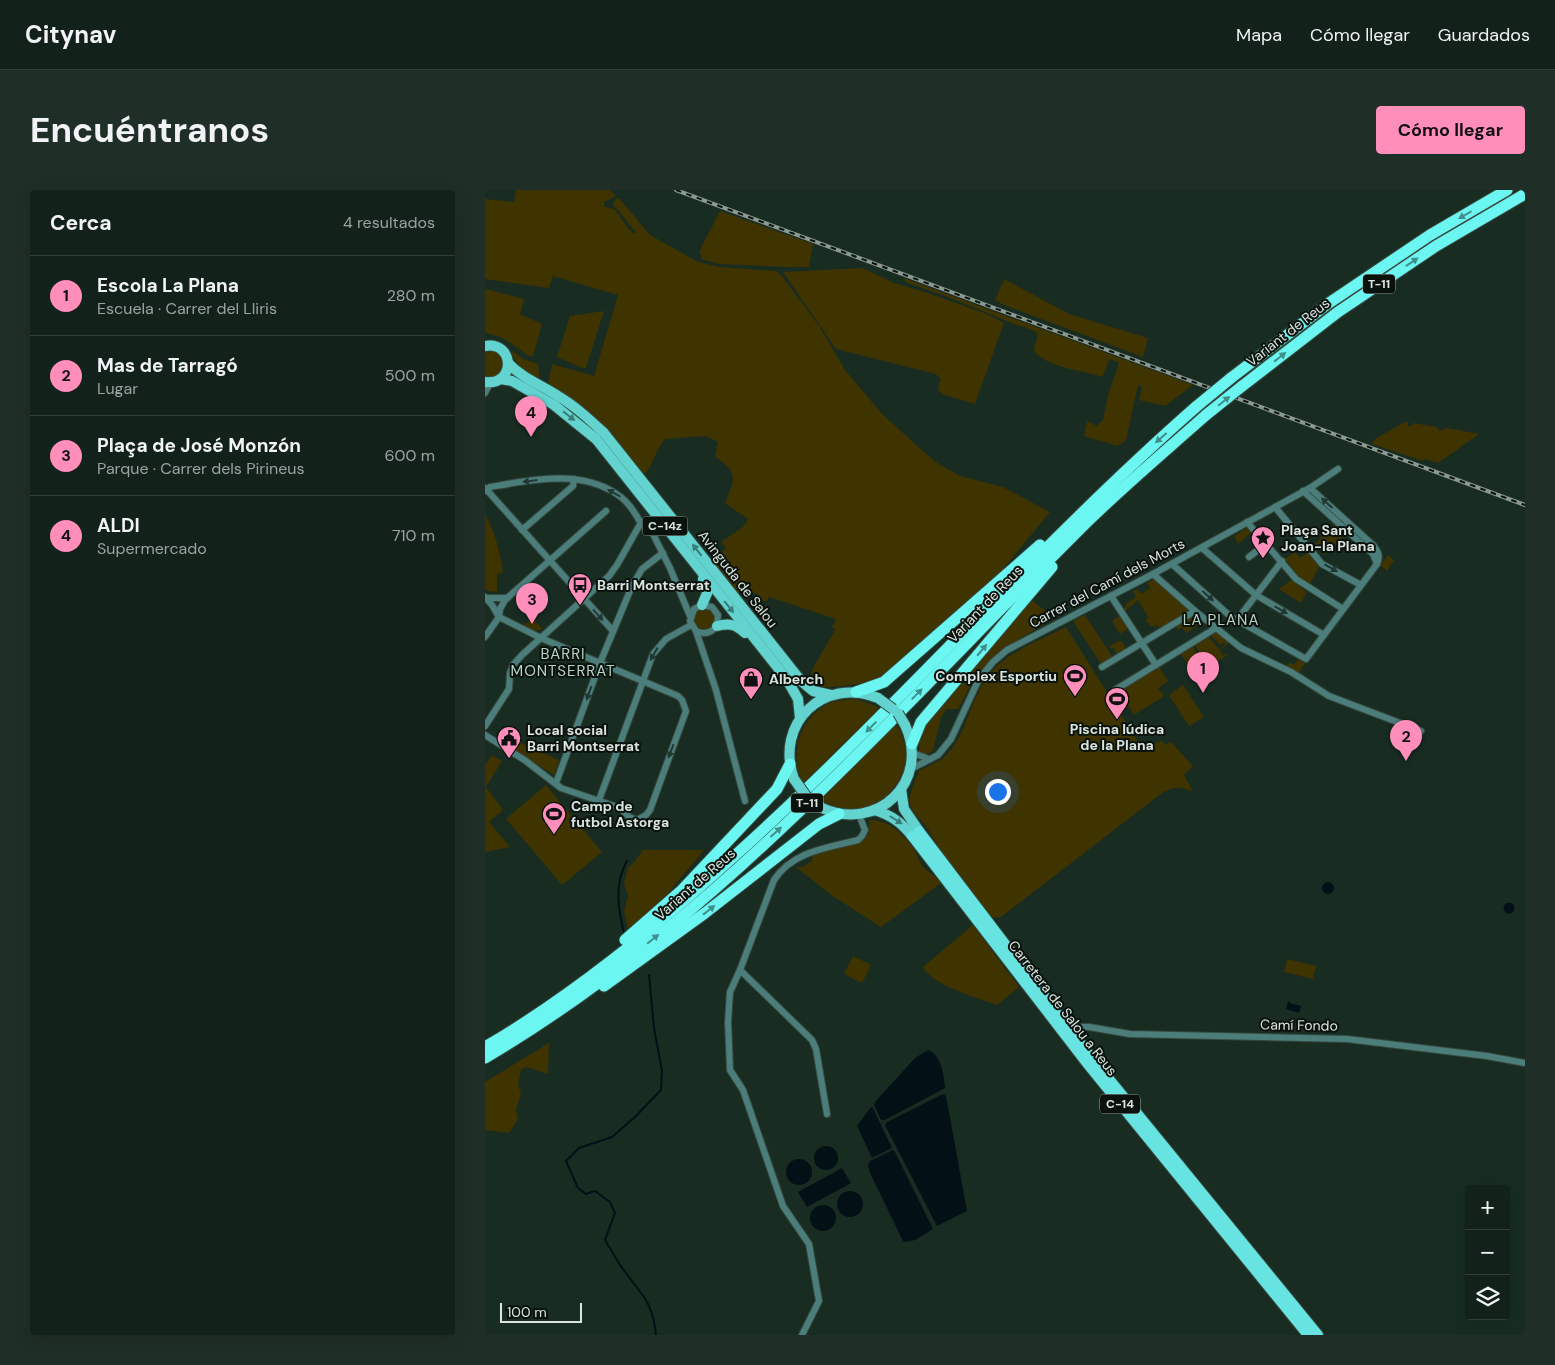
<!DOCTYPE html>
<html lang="es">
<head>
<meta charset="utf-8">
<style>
	:root { --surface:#12211a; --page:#1f2e27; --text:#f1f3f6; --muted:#9ca3a2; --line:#313e39; --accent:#ff8eba }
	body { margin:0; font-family:"DM Sans",sans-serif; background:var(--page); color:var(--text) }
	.controls { position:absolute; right:15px; bottom:15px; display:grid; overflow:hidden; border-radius:5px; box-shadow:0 5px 20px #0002 }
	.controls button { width:45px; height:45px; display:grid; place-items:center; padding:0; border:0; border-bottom:1px solid var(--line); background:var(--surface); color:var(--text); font:25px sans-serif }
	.scale { position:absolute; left:15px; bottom:12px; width:82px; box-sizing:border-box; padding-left:5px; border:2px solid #d9e5de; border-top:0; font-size:14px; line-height:18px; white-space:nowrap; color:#d9e5de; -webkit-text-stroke:4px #0a120e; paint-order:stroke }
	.you { position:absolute; left:512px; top:601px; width:18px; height:18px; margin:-12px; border:4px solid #fff; border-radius:50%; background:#1a73e8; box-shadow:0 0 0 8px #1a73e833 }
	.badge { display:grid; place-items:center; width:32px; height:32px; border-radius:50%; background:var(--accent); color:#111; font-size:16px; font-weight:700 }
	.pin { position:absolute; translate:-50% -41px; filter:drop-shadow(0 1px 2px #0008) }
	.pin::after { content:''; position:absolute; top:26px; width:18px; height:15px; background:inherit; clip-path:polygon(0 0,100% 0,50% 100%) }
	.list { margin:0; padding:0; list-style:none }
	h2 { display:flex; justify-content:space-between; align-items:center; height:65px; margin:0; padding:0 20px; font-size:21px }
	h2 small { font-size:16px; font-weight:400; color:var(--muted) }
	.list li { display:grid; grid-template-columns:32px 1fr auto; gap:15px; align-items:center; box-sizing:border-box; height:80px; padding:0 20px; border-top:1px solid var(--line) }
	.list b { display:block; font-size:19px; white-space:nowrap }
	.list p { margin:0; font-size:16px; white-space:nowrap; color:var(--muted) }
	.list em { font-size:16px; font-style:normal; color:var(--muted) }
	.icon { flex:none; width:28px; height:28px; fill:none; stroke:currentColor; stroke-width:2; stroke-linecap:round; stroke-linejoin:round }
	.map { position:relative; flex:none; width:1040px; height:1145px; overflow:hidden; border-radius:5px }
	header { display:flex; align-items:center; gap:30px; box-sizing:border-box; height:70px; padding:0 25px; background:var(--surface); border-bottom:1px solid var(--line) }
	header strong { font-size:24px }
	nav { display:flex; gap:28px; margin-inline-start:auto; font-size:18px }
	.intro { display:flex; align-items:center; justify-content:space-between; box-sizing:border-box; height:120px; padding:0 30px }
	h1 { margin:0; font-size:35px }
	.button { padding:12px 22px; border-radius:5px; background:var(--accent); color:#111; font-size:18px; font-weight:700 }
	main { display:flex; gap:30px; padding:0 30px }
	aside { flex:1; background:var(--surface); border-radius:5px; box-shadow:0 5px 20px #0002 }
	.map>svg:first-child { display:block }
	.green { fill:#3f3300 }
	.water { fill:#031016 }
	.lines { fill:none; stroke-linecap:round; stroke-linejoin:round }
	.stream { stroke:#031016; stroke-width:2 }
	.minor-casing { stroke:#374a40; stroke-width:8 }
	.primary-casing { stroke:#374a40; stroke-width:12 }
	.trunk-casing { stroke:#374a40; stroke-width:12 }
	.motorway-casing { stroke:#374a40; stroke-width:13 }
	.minor { stroke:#4b7d7b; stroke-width:6 }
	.primary { stroke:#63d3d0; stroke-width:10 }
	.trunk { stroke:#67e4e1; stroke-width:10 }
	.motorway { stroke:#6bf6f2; stroke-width:11 }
	.rail-casing { stroke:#8a9991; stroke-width:4 }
	.rail { stroke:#0a120e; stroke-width:2; stroke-dasharray:5.5; stroke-linecap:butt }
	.primary-bridge-casing { stroke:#374a40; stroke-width:12; stroke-linecap:butt }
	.motorway-bridge-casing { stroke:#374a40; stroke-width:13; stroke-linecap:butt }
	.primary-bridge { stroke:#63d3d0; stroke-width:10 }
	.motorway-bridge { stroke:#6bf6f2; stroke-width:11 }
	.oneway { fill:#3f8f8b }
	.oneway2 { fill:#3b7c79 }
	.oneway3 { fill:#213734 }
	.labels { text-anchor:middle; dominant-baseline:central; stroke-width:4; stroke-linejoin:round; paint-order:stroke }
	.shield { fill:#0a120e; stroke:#9ba6a0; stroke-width:1 }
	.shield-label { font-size:12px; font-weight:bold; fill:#d9e5de }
	.street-label { font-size:14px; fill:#d9e5de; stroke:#0a120e }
	.poi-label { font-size:14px; font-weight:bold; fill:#d9e5de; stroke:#0a120e; text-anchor:start }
	.neighbourhood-label { font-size:15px; letter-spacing:1px; fill:#bad3c5; stroke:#0a120e }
</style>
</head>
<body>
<header>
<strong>Citynav</strong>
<nav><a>Mapa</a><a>Cómo llegar</a><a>Guardados</a></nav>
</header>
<div class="intro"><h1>Encuéntranos</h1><a class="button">Cómo llegar</a></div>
<main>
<aside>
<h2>Cerca<small>4 resultados</small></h2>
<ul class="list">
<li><span class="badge">1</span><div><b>Escola La Plana</b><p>Escuela · Carrer del Lliris</p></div><em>280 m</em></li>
<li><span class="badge">2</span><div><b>Mas de Tarragó</b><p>Lugar</p></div><em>500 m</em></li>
<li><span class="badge">3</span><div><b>Plaça de José Monzón</b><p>Parque · Carrer dels Pirineus</p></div><em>600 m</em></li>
<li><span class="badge">4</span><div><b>ALDI</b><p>Supermercado</p></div><em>710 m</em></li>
</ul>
</aside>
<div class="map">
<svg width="1040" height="1145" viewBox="0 0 1040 1145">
	<rect width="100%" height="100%" fill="#182c22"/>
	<g class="green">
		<path d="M31 0H125L131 6 119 12V16L130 20 143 38 149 44 151 42C142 34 138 23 128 16V14L131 9 134 8 165 45 213 72 235 77 291 81 297 86 334 136 360 180 397 224 449 271 475 286 518 297 565 322 518 379 451 440 393 489 376 494 345 497H337L327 493 324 489 329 476 349 442 350 438 347 437 351 429 284 407 282 411H277L274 405 256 398 253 406 227 370 241 358 236 352 258 337 263 329 240 313C243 304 252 290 245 280 242 275 235 271 230 266L233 252 221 246 180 249C171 259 169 272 161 283H158L118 235 88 209 63 194 67 174 109 186 133 105 68 86 64 98 0 89V9L29 12Z"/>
		<path d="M235 21 328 54 324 77H298L234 74 216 69V63L214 62Z"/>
		<path d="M378 78 409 93 440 102 499 123 519 133 490 214 457 204 453 199 455 189 451 184 351 159 298 82Z"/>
		<path d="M419 88 708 195 680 216 654 210 657 197 653 195 641 250 633 256 599 246 602 231 612 236 618 230 623 205 634 173 625 169 617 187C595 179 565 179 549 161 549 155 555 147 551 142 546 138 535 137 529 134 493 119 457 104 420 92Z"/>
		<path d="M519 89 584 124 663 148 658 167 519 115 510 110Z"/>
		<path d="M0 99 36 108 39 110 35 124 57 134 48 166 46 167C35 161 26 152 15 147 10 145 4 145 0 142Z"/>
		<path d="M119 121 101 178H97L72 167 85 126Z"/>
		<path d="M26 160 39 169 53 174 55 190C41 182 32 177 26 160Z"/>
		<path d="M7 161C26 167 19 190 0 187V162Z"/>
		<path d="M920 232H923V236H927L928 233 952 237 954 241 962 238 994 244 953 273 939 269 938 271 887 254 890 249Z"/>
		<path d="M0 324C11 344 15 362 18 383L12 384V402L3 401 0 399Z"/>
		<path d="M849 334 860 345 840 365 830 354Z"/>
		<path d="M762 338 767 342 753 354 749 346Z"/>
		<path d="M810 362 815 368 824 362 835 375 825 394 815 388 800 369Z"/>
		<path d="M903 365 909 370 902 381 895 375Z"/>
		<path d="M670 388 705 420 675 438 672 435 670 436 671 440 669 436 666 437 663 432H660L663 427 653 410 639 422 638 419 641 416V414L651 407 648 401 652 399 656 404 665 398 662 393Z"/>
		<path d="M806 390 822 402 816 413 794 399Z"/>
		<path d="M545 409 570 428C544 444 514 457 495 482 486 493 480 507 473 519H462L456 527 448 561C443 564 438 565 434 561L435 547 439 538Z"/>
		<circle cx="219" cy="429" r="10"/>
		<path d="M600 425 628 468 616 474 588 431Z"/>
		<path d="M636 425 644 438 635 444 627 431Z"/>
		<path d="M707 425 716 433 701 443 697 437 693 440 690 435Z"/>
		<path d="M47 428 58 439 49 441 38 436Z"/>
		<path d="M581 437 659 561 676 550 681 555 686 552 708 576 699 585 707 600 705 601C695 595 687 598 677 603L516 727 507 728C483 700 461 670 442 638 437 630 427 624 425 613 423 604 431 590 434 581 442 576 451 573 458 568 482 548 485 506 506 482 523 462 557 449 581 437Z"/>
		<path d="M732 441 743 450 742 452 744 453 738 458 737 457 740 454 739 452 735 455 726 445Z"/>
		<path d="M723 446 734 459H737L735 461 738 466 742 463 743 465 710 486 705 478 710 476 709 474 704 476 695 463 707 456 715 469 717 467 710 455Z"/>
		<path d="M633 451 637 452 641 459 632 465 628 458 626 459 624 456Z"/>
		<path d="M813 469 820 473 813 484 801 477 804 472 809 475Z"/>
		<path d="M674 477 683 491 673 498 679 506 649 525 634 501Z"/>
		<path d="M698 495 719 527 704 536 684 505Z"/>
		<path d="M371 509 391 516 394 519 318 593C303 564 315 524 348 512 354 510 363 510 371 509Z"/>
		<path d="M411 535C416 540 417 546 419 552 423 564 421 575 416 586 400 619 366 627 335 610Z"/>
		<path d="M31 551 74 570 69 585 26 558Z"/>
		<path d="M7 565 17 571 1 597 18 620 4 632 25 657 0 662V575Z"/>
		<path d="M61 595 117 662 77 695 21 629Z"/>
		<path d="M384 630C403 629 418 644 429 659 432 665 434 671 438 677 444 683 451 686 456 693L396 737 349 707 312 678V677H317L327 671 328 664 331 662 369 654 377 651 384 643Z"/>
		<path d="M158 660H219L180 707 143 739 139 721 143 706 139 693 143 678 150 671Z"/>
		<path d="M488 735 534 797 512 815C493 808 448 796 438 777Z"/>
		<path d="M368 766 386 775 377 793 359 784Z"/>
		<path d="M802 769 831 776 828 789 799 782Z"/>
		<path d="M64 853 63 884 42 877 36 879 33 896 36 903 31 920 33 929 24 943 0 940V892Z"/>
	</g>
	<g class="water">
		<circle cx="843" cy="698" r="6"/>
		<circle cx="1024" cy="718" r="5.5"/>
		<path d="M803 811 805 813 816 816 814 823 801 819Z"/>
		<path d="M443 860C456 864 459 886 460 898L400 930H396L389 915 390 912 430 868Z"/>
		<path d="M458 904 461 906 482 1021 452 1036 400 935 402 932Z"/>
		<path d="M386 917 388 918 407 958 387 968 372 936Z"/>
		<circle cx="341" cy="968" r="12"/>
		<path d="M408 960 410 962 448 1039 430 1050 420 1052 418 1051 385 983 383 975 385 971Z"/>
		<circle cx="314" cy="982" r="13"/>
		<path d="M357 978 366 993 322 1017 313 1002Z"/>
		<circle cx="365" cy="1014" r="13"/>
		<circle cx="338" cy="1028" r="13"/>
	</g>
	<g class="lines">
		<g class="stream">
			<path d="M139 743C133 719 129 694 142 671"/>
			<path d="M164 785 169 838 177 881 176 900 150 927 127 947 94 958 81 971 93 998 101 1004 110 1001 125 1012 130 1023 120 1050C127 1061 133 1073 141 1083 159 1108 167 1111 171 1145"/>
		</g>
		<g class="minor-casing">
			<g id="minor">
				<path d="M0 203 5 193"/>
				<path d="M0 298 128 441"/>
				<path d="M2 301 5 297C46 290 96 279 133 305 144 312 151 325 157 335"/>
				<path d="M818 301 888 364 892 374C895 366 894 363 889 356L825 298"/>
				<path d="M790 317 837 374 876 395"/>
				<path d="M762 332 811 389 858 419"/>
				<path d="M37 340 88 296 89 289"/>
				<path d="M717 358 771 405 839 445"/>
				<path d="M764 367 781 354"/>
				<path d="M687 374 745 426 821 469 892 374"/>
				<path d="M668 384 710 421 756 458 806 482 844 506 936 541"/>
				<path d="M626 406 671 475"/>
				<path d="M0 407 7 415 14 427"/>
				<path d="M1 408H22"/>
				<path d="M752 430 797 371"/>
				<path d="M211 441C219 445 226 443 232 436L233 425 227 417 217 415 209 419 205 431 211 441 231 500 260 611"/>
				<path d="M0 447 14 427 15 419 20 410 121 321"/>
				<path d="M617 477 710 421"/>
				<path d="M630 500 731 438"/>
				<path d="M0 536 24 499 25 483 28 475 37 465 124 386 132 375 154 336 162 334 164 336 185 378 205 426"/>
				<path d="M0 545 41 571 76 598 135 618 144 627 152 630 161 625 165 620 201 521 197 510 193 506 56 448 14 427"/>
				<path d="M428 563 444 569"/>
				<path d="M426 579 453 565 466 549 494 489 508 472 522 460 668 384 825 298 853 279"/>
				<path d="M71 593 115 473 147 396 157 379 178 363"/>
				<path d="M114 610 168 464 181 449 206 435"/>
				<path d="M255 780 327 850 331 859 342 924"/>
				<path d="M586 841 596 837H604L645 844 862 849 1002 866 1040 873"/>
				<path d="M317 1145 334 1111 324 1054 298 1016 258 900 245 880 243 832 245 802 255 780 289 690C308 661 342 658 373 650L377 646 380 640 374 625"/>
			</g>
		</g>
		<g class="primary-casing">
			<g id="primary">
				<path d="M0 156C30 151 31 196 0 192"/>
				<path d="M23 173C37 188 56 195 73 206 90 216 104 229 119 243L316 491 328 501 346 505"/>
				<path d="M16 189 27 191 69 215 111 249 301 488 313 509 315 528"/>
				<path d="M217 415 223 401 218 389"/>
				<path d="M232 436C244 433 250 434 260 443"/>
				<path d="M309 589C289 533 339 486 393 508"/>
				<path d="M416 599 419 619 434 641"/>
				<path d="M337 618C393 643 446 591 420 535"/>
				<path d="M389 620C406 625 416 632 427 646"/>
			</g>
		</g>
		<g class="trunk-casing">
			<g id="trunk">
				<path d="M434 641 606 867 833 1145"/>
				<path d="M427 646 601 872 823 1145"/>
			</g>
		</g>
		<g class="motorway-casing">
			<g id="motorway">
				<path d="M746 188 844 113 945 45 1022 0"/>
				<path d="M756 197 853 122 951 56 1040 4"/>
				<path d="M371 502 399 492 555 355"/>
				<path d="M427 554 436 532 567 377"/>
				<path d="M140 750 196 701 292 599 305 574"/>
				<path d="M119 796 220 723 334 634 354 624"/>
				<path d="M0 857C89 805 169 739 245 670 407 525 549 359 712 216"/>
				<path d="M0 868C226 735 404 529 588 346 630 303 676 265 721 225"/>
			</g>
		</g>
		<use href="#minor" class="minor"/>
		<use href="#primary" class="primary"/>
		<use href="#trunk" class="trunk"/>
		<use href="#motorway" class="motorway"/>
		<g class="rail-casing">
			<path id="rail" d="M191 0 1040 315"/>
		</g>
		<use href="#rail" class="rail"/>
		<g class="primary-bridge-casing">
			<g id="primary-bridge">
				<path d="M393 508 408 519"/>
				<path d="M413 523 420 535"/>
				<path d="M309 589 321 606 337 618"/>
			</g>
		</g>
		<g class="motorway-bridge-casing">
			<g id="motorway-bridge">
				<path d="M712 216 746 188"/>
				<path d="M721 225 756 197"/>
			</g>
		</g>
		<use href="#primary-bridge" class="primary-bridge"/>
		<use href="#motorway-bridge" class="motorway-bridge"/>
	</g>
	<defs><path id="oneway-solid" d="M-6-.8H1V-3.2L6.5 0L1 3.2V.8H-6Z" transform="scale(1.25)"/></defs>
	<g class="oneway">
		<use href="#oneway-solid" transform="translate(980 25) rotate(150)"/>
		<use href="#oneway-solid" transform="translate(927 72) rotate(-34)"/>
		<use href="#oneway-solid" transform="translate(795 167) rotate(-38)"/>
		<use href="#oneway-solid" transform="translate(739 211) rotate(-39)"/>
		<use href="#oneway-solid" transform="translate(676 248) rotate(139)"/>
		<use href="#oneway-solid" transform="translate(497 460) rotate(-50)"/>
		<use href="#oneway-solid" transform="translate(432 504) rotate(-46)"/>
		<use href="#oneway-solid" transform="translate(386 537) rotate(135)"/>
		<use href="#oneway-solid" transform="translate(291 642) rotate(-42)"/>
		<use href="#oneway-solid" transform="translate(224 720) rotate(-38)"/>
		<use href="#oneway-solid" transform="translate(168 749) rotate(-39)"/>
	</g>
	<g class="oneway2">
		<use href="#oneway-solid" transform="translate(84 226) rotate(38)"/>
		<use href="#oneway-solid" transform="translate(212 360) rotate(-128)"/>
		<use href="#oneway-solid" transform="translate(244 417) rotate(51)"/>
		<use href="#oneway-solid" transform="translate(411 630) rotate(32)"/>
	</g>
	<g class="oneway3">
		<use href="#oneway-solid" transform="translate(45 291) rotate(173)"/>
		<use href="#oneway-solid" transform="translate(129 303) rotate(-150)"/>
		<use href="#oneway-solid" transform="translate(842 313) rotate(-138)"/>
		<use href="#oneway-solid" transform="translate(846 378) rotate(29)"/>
		<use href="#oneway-solid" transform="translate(723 406) rotate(42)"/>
		<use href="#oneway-solid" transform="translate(796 420) rotate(30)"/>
		<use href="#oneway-solid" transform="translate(113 425) rotate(48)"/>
		<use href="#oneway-solid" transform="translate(169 464) rotate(120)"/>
		<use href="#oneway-solid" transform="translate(104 503) rotate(110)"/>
		<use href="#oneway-solid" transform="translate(186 561) rotate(111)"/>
	</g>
	<defs>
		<g id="sight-pin" transform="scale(1.25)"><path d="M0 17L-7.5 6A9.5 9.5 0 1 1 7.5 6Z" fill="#ff8eba" stroke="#0a120e"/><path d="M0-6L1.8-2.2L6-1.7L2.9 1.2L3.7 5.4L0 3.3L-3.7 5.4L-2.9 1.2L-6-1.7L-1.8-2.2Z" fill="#111"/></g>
		<g id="bus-pin" transform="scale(1.25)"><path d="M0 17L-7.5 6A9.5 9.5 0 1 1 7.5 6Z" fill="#ff8eba" stroke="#0a120e"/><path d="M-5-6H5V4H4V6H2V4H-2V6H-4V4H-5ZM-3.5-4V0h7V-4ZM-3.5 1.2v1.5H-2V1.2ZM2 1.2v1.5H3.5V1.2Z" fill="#111"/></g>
		<g id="stadium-pin" transform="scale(1.25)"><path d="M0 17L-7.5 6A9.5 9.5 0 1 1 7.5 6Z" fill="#ff8eba" stroke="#0a120e"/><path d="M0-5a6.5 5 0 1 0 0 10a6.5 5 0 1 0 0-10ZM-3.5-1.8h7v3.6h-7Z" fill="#111"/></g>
		<g id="shop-pin" transform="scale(1.25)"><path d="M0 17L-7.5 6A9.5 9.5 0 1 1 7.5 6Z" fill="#ff8eba" stroke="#0a120e"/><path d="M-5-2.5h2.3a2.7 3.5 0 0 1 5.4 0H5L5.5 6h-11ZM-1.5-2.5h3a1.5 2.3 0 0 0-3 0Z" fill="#111"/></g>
		<g id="civic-pin" transform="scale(1.25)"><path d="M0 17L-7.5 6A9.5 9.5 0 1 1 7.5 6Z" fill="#ff8eba" stroke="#0a120e"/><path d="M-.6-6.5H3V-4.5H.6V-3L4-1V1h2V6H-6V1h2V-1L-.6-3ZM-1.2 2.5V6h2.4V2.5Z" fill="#111"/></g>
	</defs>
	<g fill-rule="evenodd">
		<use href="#sight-pin" x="778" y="348"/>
		<use href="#bus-pin" x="95" y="395"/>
		<use href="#stadium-pin" x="590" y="486"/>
		<use href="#shop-pin" x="266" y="489"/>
		<use href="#stadium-pin" x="632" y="509"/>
		<use href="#civic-pin" x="24" y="548"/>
		<use href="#stadium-pin" x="69" y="624"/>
	</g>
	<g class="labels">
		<g class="shield">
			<rect x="878" y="84.5" width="32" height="19" rx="4"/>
			<rect x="157.5" y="326.5" width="45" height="19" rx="4"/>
			<rect x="306" y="603.5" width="32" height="19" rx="4"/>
			<rect x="615" y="904.5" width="40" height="19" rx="4"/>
		</g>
		<g class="shield-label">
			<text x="894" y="94">T-11</text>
			<text x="180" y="336">C-14z</text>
			<text x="322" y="613">T-11</text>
			<text x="635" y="914">C-14</text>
		</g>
		<g class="street-label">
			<text transform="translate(803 142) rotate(-38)">Variant de Reus</text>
			<text transform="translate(253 389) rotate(52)">Avinguda de Salou</text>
			<text transform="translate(622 393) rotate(-28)">Carrer del Camí dels Morts</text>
			<text transform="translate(500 414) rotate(-46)">Variant de Reus</text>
			<text transform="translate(210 694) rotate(-41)">Variant de Reus</text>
			<text transform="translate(578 818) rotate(52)">Carretera de Salou a Reus</text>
			<text transform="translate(814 835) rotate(1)">Camí Fondo</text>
		</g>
		<g class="poi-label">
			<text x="796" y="340">Plaça Sant<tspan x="796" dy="16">Joan-la Plana</tspan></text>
			<text x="112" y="395">Barri Montserrat</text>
			<text x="572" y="486" text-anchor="end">Complex Esportiu</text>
			<text x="284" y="489">Alberch</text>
			<text x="632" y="539" text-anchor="middle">Piscina lúdica<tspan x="632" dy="16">de la Plana</tspan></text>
			<text x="42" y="540">Local social<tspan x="42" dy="16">Barri Montserrat</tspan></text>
			<text x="86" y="616">Camp de<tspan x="86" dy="16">futbol Astorga</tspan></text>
		</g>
		<g class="neighbourhood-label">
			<text x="736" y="430">LA PLANA</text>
			<text x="78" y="464">BARRI<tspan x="78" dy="17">MONTSERRAT</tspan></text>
		</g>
	</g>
</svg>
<div class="controls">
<button>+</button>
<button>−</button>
<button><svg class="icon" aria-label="layers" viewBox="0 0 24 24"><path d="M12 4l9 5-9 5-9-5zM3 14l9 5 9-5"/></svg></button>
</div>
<div class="scale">100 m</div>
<div class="you"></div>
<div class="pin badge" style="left:718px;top:503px">1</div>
<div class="pin badge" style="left:921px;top:571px">2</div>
<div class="pin badge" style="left:47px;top:434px">3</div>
<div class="pin badge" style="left:46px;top:247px">4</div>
</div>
</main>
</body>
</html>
